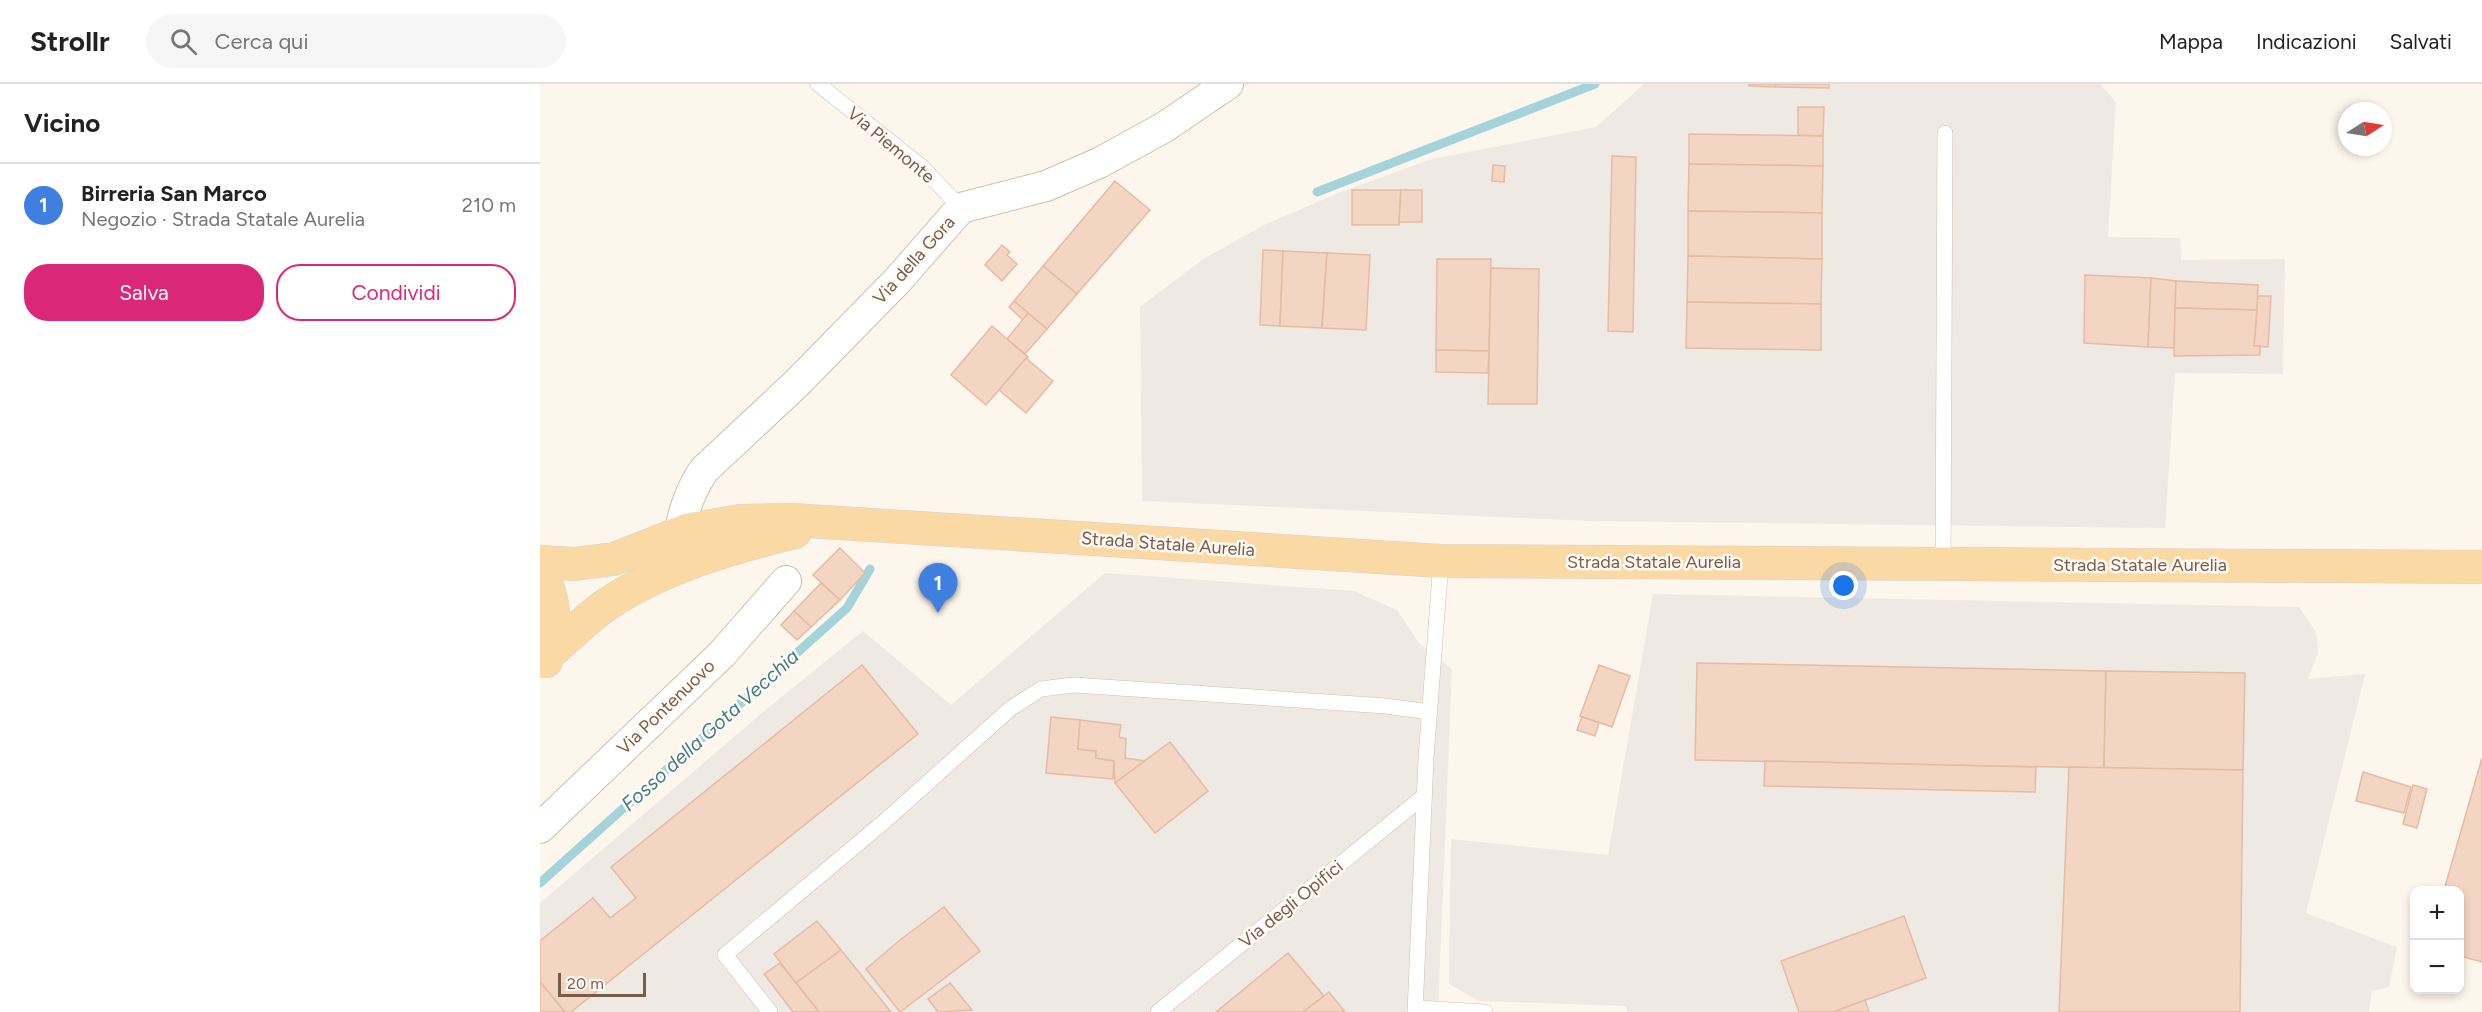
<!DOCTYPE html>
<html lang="it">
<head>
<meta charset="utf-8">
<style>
	:root { --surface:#fff; --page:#f6f6f6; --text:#222; --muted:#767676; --line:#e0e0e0; --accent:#db2777 }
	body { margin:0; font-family:Figtree,sans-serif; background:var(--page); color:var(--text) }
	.controls { position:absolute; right:18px; bottom:18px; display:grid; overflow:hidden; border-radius:12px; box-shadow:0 3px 9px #0003 }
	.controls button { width:54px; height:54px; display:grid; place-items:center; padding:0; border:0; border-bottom:2px solid var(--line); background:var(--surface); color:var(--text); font:30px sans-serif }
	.compass { position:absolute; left:1798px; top:18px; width:54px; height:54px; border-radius:50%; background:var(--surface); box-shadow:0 3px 9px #0003; rotate:78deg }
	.scale { position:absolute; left:18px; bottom:15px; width:88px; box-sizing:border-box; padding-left:6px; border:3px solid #7a5c4d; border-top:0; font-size:16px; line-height:21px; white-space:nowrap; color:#7a5c4d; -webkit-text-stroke:4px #fffaf3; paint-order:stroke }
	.you { position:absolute; left:1304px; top:502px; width:21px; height:21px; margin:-15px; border:4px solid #fff; border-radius:50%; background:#1a73e8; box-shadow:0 0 0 9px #1a73e833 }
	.badge { display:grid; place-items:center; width:39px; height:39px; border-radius:50%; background:var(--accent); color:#fff; font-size:20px; font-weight:700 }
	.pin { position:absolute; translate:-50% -50px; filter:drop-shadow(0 2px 3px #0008) }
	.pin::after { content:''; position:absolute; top:32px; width:21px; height:18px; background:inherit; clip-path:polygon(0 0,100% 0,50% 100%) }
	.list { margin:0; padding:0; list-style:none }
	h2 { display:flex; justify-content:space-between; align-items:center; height:78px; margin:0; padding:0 24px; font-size:26px }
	h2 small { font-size:20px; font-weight:400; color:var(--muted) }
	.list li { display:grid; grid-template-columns:39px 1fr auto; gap:18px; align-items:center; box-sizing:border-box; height:84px; padding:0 24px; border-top:2px solid var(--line) }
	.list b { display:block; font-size:22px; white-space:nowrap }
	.list p { margin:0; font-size:20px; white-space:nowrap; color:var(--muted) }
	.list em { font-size:20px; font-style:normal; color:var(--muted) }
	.actions { display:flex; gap:12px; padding:18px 24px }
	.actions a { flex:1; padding:14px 0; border:2px solid var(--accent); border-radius:24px; text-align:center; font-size:21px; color:var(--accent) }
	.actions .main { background:var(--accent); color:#fff }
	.icon { flex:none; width:33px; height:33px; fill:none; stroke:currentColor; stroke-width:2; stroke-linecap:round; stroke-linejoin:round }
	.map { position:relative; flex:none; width:1942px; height:928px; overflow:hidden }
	header { display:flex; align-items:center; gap:36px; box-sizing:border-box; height:84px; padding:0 30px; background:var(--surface); border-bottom:2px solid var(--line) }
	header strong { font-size:28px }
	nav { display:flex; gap:33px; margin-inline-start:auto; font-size:21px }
	.search { width:420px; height:54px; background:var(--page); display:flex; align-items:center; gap:15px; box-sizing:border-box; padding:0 21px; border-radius:33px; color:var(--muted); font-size:22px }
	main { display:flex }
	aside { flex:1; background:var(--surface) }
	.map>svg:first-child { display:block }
	.industrial { fill:#efe9e4 }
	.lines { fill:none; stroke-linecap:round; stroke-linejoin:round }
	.stream { stroke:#a5d3da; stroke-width:9 }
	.building { fill:#f3d5c3; stroke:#e6bba3; stroke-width:1.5 }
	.service-casing { stroke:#d1beb0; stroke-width:16 }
	.minor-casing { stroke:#d1beb0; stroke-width:32 }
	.primary-casing { stroke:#dad1cd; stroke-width:34 }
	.service { stroke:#fff; stroke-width:15 }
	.minor { stroke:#fff; stroke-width:30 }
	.primary { stroke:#fbd9a5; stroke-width:33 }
	.labels { text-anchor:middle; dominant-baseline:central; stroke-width:5; stroke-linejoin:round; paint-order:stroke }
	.street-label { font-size:18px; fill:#7a5c4d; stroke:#fffaf3 }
	.water-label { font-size:20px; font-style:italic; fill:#437c86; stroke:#fffaf3 }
</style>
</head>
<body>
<header>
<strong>Strollr</strong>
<div class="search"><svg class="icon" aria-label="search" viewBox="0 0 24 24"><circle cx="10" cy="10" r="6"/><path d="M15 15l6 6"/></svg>Cerca qui</div>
<nav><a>Mappa</a><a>Indicazioni</a><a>Salvati</a></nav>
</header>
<main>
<aside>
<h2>Vicino<small></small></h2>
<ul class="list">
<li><span class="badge" style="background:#3f7fe0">1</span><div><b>Birreria San Marco</b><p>Negozio · Strada Statale Aurelia</p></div><em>210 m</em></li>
</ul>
<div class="actions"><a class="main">Salva</a><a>Condividi</a></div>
</aside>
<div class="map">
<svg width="1942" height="928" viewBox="0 0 1942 928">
	<rect width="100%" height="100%" fill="#fdf6ec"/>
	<g class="industrial">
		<path d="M1104 0H1560L1576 18 1568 153 1640 154 1641 176 1745 175 1743 290 1635 289 1625 444 1050 437 602 417 600 223 663 175 726 140 801 108 892 75 1056 43Z"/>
		<path d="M565 489 814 507 857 526 879 559 912 585 898 928H0V819L229 623 323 547 411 621Z"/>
		<path d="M1113 510 1759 523 1776 548 1778 569 1768 595 1825 590 1766 829 1857 863 1849 903 1832 907 1829 928H1087L1086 922 939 917 909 900 911 755 1068 771Z"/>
	</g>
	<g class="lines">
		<g class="stream">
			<path d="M777 108 1055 0"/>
			<path d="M0 799 307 524 330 485"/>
		</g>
	</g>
	<g class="building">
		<path d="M1209 0H1236L1235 3 1209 2Z"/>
		<path d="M1236 0H1289V4L1235 3Z"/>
		<path d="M1258 23H1284L1283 52 1258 51Z"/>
		<path d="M1149 50 1283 52V82L1149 80Z"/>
		<path d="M1072 72 1096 73 1093 248 1068 247Z"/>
		<path d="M1149 80 1283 82 1282 129 1148 127Z"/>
		<path d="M953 81 965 82 964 98 952 97Z"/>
		<path d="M575 97 610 126 537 210 503 182Z"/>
		<path d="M812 106H861L859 141H812Z"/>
		<path d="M861 106H882V138H859Z"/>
		<path d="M1148 127 1282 129V175L1148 172Z"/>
		<path d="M462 161 470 168 467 171 477 180 462 197 445 181Z"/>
		<path d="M723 166 743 167 740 242 720 241Z"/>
		<path d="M743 167 787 169 782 244 740 242Z"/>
		<path d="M787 169 830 171 826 246 782 244Z"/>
		<path d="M1148 172 1282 175 1281 220 1147 218Z"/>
		<path d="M897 175H951L949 267 896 266Z"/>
		<path d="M503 182 537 210 507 245 474 217Z"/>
		<path d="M951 184 999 185 997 320H948Z"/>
		<path d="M1545 191 1611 194 1608 263 1544 259Z"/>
		<path d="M1611 194 1636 197 1634 264 1608 263Z"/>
		<path d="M1636 197 1718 201 1717 226 1635 224Z"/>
		<path d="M1718 212H1731L1728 263 1714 262Z"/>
		<path d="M474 217 488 229 483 236 469 223Z"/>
		<path d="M1147 218 1281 220V266L1146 264Z"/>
		<path d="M1635 224 1717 226 1714 262H1720V271L1634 272Z"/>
		<path d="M488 229 507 245 485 270 467 255Z"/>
		<path d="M452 242 488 273 446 321 411 291Z"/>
		<path d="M896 266 949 267 948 289 896 288Z"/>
		<path d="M486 274 513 297 486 329 459 306Z"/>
		<path d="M300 464 325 489 300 516 273 491Z"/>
		<path d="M281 499 300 516 271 543 254 527Z"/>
		<path d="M254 527 271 543 257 556 241 541Z"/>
		<path d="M1157 579 1566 587 1564 684 1155 676Z"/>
		<path d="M322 581 378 650 31 928H25L0 898V857L53 814 70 834 96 814 71 783Z"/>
		<path d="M1059 581 1090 592 1072 643 1040 632Z"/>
		<path d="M1566 587 1705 589 1703 686 1564 684Z"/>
		<path d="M511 633 540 636 538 665 556 667V674L574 677 573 695 506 689Z"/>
		<path d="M1042 633 1059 639 1055 652 1037 646Z"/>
		<path d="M540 636 581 641 579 653 586 655 585 674 606 677 575 699 574 677 556 674V667L538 665Z"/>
		<path d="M630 658 668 707 615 749 575 699Z"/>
		<path d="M1942 674V878L1920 872V806H1904Z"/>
		<path d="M1225 677 1496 683 1495 708 1224 702Z"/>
		<path d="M1529 683 1703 686 1700 928H1519Z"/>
		<path d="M1823 688 1871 703 1864 729 1816 717Z"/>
		<path d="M1873 701 1887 705 1877 744 1863 740Z"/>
		<path d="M404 823 440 867 360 928 326 885 360 856Z"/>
		<path d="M1364 832 1386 894 1293 928H1259L1241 877Z"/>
		<path d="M277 837 301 866 256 899 234 870Z"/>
		<path d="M301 866 351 928H279L256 899Z"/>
		<path d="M748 869 784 912 763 928H676Z"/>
		<path d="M240 879 256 899 279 928H253L224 890Z"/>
		<path d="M0 898 25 928H0Z"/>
		<path d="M410 899 432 926 398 928 388 915Z"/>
		<path d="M789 908 805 928H763L784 912Z"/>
		<path d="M1325 916 1329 928H1296V927Z"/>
	</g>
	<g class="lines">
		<g class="service-casing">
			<g id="service">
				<path d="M278 0 382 83 421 124"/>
				<path d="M1403 480 1405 49"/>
				<path d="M876 924 945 928"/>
				<path d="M230 928 185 871 345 737 471 624 501 605 534 601 846 622 889 628"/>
				<path d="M618 928 884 712"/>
				<path d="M875 928 886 674 901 477"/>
			</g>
		</g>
		<g class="minor-casing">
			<g id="minor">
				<path d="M136 469C140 461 139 454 140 445 145 423 151 405 164 386L256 300 357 197 421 124 506 102 559 79 623 44 688 0"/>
				<path d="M0 744 182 570 246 497"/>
			</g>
		</g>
		<g class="primary-casing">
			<g id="primary">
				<path d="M0 478 34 480 74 475 148 446 200 437 252 436 901 477 1942 483"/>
				<path d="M0 486C15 514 19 548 6 577"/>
				<path d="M10 569C28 553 46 535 66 521 120 484 193 463 255 448"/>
			</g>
		</g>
		<use href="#service" class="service"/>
		<use href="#minor" class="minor"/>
		<use href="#primary" class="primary"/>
	</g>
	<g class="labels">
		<g class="street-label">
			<text transform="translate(351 61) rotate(40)">Via Piemonte</text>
			<text transform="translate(374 176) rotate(-48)">Via della Gora</text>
			<text transform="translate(628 460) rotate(4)">Strada Statale Aurelia</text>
			<text x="1114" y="478">Strada Statale Aurelia</text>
			<text x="1600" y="481">Strada Statale Aurelia</text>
			<text transform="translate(126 623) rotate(-44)">Via Pontenuovo</text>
			<text transform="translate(751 820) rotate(-39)">Via degli Opifici</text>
		</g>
		<g class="water-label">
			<text transform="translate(170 646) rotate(-42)">Fosso della Gota Vecchia</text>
		</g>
	</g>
</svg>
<div class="controls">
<button>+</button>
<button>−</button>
</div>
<svg class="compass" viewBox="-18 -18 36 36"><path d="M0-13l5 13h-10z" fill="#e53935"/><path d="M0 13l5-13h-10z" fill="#767676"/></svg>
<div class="scale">20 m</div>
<div class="you"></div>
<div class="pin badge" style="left:398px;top:529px;background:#3f7fe0">1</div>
</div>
</main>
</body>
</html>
